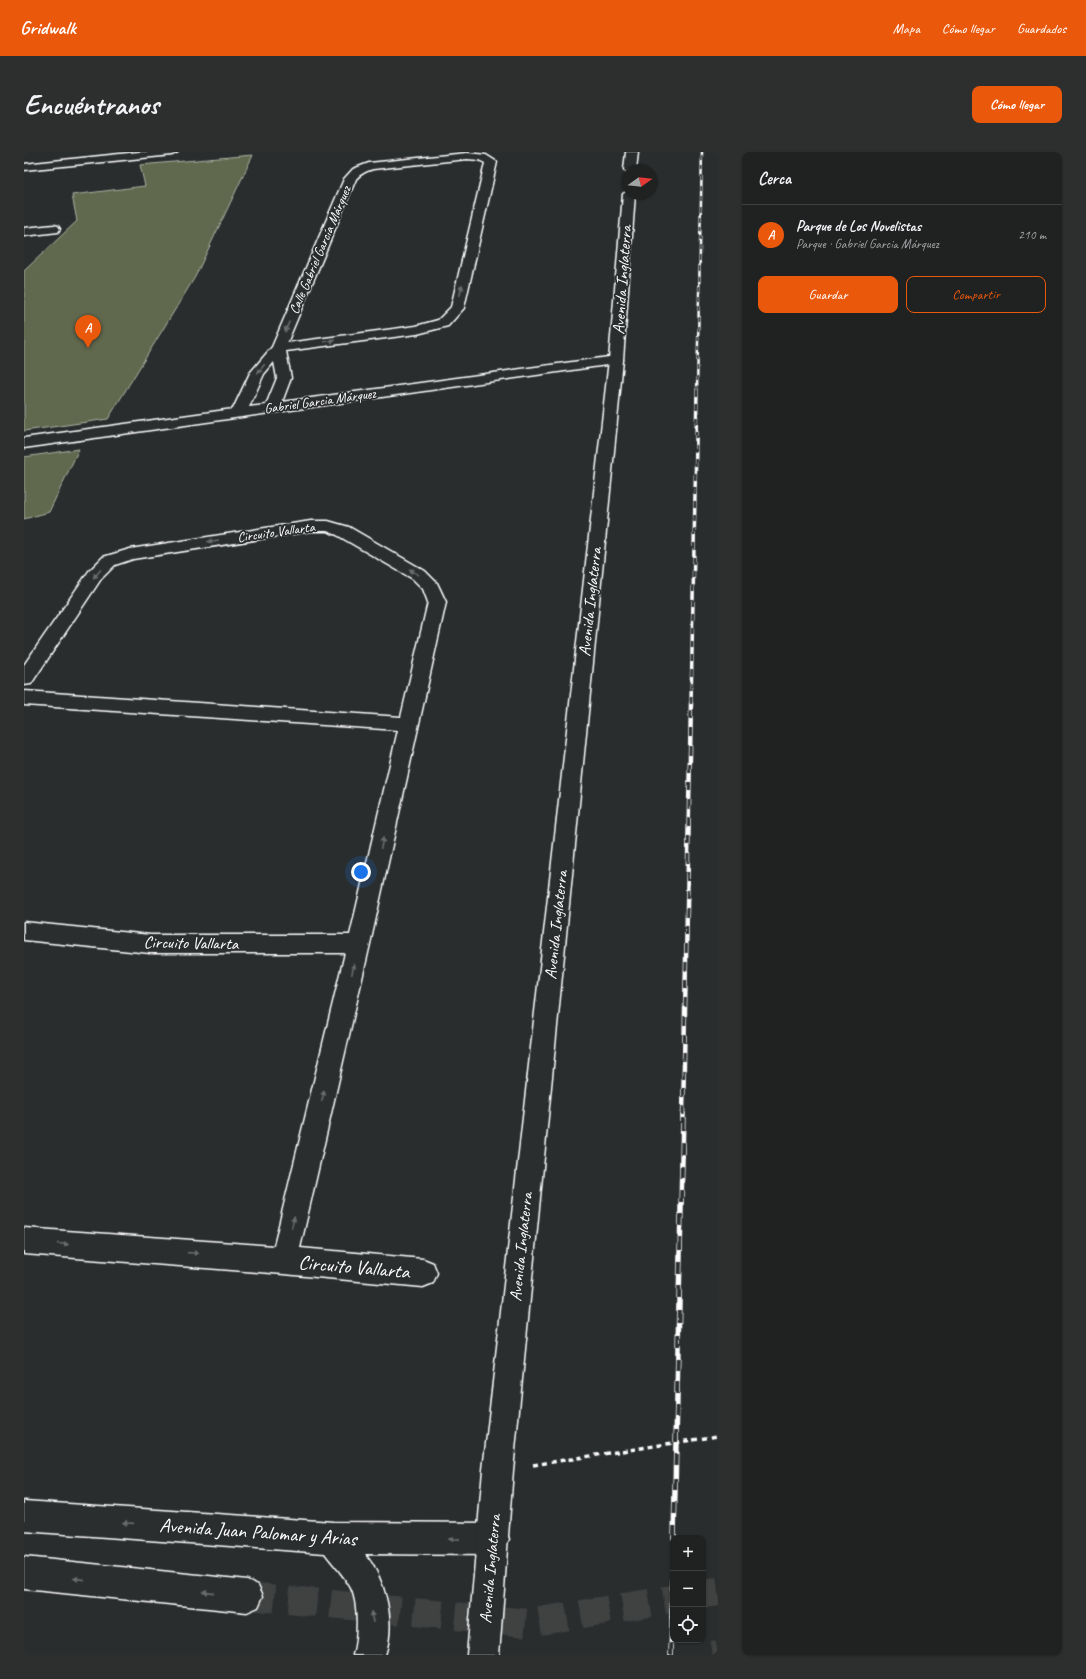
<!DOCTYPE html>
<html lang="es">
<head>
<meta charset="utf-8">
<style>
	:root { --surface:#202222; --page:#2d2f2f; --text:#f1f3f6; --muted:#a2a4a5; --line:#3d3f40; --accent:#ea580c }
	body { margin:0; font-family:Caveat,sans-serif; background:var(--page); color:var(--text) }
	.controls { position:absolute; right:12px; bottom:12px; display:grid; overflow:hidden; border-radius:8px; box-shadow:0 1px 3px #0004 }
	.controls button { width:36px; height:36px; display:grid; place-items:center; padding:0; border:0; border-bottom:1px solid var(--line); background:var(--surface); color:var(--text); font:20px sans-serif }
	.compass { position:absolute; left:598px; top:12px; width:36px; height:36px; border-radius:50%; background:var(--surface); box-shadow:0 1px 3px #0004; rotate:75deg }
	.you { position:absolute; left:337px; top:720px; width:14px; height:14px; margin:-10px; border:3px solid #fff; border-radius:50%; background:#1a73e8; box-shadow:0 0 0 6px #1a73e833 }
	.badge { display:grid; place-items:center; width:26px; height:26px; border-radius:50%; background:var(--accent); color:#fff; font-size:13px; font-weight:700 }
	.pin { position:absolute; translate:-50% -33px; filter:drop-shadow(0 1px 2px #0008) }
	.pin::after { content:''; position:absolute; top:21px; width:14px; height:12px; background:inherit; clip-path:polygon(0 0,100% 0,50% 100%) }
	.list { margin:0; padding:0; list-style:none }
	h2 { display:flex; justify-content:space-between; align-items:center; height:52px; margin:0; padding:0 16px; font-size:17px }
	h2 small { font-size:13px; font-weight:400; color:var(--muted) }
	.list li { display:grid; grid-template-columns:26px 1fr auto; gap:12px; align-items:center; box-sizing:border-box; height:60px; padding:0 16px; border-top:1px solid var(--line) }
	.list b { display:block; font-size:15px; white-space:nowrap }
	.list p { margin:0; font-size:13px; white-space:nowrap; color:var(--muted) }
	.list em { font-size:13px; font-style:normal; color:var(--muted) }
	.actions { display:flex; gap:8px; padding:12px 16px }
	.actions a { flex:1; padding:9px 0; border:1px solid var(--accent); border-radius:8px; text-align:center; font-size:14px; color:var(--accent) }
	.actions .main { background:var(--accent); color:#fff }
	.icon { flex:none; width:22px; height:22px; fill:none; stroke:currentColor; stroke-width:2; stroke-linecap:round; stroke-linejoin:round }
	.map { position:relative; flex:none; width:694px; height:1503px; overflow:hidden; border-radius:8px }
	header { display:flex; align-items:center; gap:24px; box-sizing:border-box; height:56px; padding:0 20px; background:var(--accent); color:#fff }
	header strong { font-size:19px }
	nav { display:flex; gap:22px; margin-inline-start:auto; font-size:14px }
	.intro { display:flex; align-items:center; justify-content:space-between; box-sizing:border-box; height:96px; padding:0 24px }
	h1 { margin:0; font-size:28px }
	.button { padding:10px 18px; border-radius:8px; background:var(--accent); color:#fff; font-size:14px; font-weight:700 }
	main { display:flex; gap:24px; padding:0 24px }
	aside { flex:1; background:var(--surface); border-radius:8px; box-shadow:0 1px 3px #0004 }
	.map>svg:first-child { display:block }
	.green { fill:#60674e; stroke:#b0b3a6 }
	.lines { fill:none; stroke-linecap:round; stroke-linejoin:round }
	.secondary-tunnel { stroke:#3f4243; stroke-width:28; stroke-dasharray:28 14; stroke-linecap:butt }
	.minor-casing { stroke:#fff; stroke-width:3 }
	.tertiary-casing { stroke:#fff; stroke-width:3 }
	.secondary-casing { stroke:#fff; stroke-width:3 }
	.path { stroke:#fff; stroke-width:3.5; stroke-dasharray:5 4; stroke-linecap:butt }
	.minor { fill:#2a2d2e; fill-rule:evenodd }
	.tertiary { fill:#2a2d2e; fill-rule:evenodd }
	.secondary { fill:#2a2d2e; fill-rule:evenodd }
	.rail-far3-casing { stroke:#fff; stroke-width:2.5 }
	.rail-far2-casing { stroke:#fff; stroke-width:3.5 }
	.rail-far1-casing { stroke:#fff; stroke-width:4.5 }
	.rail-casing { stroke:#fff; stroke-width:5.5 }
	.rail-far3 { stroke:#2a2d2e; stroke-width:1.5; stroke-dasharray:5; stroke-linecap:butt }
	.rail-far2 { stroke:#2a2d2e; stroke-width:2.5; stroke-dasharray:7; stroke-linecap:butt }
	.rail-far1 { stroke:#2a2d2e; stroke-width:3; stroke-dasharray:9; stroke-linecap:butt }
	.rail { stroke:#2a2d2e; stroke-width:4; stroke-dasharray:12; stroke-linecap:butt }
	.oneway { fill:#6a6c6d }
	.labels { text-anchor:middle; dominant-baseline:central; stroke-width:3.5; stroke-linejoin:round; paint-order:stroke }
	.far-street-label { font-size:14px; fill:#fff; stroke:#2a2d2e }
	.street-label { font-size:17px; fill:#fff; stroke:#2a2d2e }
	.near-street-label { font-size:20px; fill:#fff; stroke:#2a2d2e }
</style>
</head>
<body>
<header>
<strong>Gridwalk</strong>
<nav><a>Mapa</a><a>Cómo llegar</a><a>Guardados</a></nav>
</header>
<div class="intro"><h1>Encuéntranos</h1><a class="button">Cómo llegar</a></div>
<main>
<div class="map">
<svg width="694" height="1503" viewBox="0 0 694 1503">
	<rect width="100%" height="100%" fill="#2a2d2e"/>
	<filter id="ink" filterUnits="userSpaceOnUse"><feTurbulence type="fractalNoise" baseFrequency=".025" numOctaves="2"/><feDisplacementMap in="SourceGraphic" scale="8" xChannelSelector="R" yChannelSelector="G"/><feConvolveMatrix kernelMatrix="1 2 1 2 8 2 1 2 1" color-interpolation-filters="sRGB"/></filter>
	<g filter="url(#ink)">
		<g class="green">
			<path d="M229 3 171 125 84 267 0 279V119L53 69 48 43 121 34 116 13Z"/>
			<path d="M55 297 25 360 0 367V305Z"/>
		</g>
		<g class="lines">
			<g class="secondary-tunnel">
				<path d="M679 1442 694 1440"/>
				<path d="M223 1444 504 1471 649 1447"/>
				<path d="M688 1503 694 1502"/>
			</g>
			<g class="minor-casing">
				<g id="minor">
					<path d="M115 0H154L148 3 0 18V12Z"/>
					<path d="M443 1 462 3 473 10 440 156 424 174 393 182 262 199 267 226 258 250 592 204 597 205 599 208 597 211 0 296V286L209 257 226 221 248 195 320 27 329 17 345 11ZM443 7 455 8 461 11 427 155 414 168 392 174 263 191 332 27C336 22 342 19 349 17ZM250 210 253 226 242 253 225 255 240 222Z"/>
					<path d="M30 73 34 74 36 77 34 80 0 84V76Z"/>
					<path d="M287 369H304L325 375 401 419 413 431 422 450 346 792 276 1096 399 1107 409 1111 413 1121 409 1131 399 1135 260 1122 0 1102V1076L250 1094 321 801H126L0 788V770L126 783H326L374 578 0 553V539L377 565 404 450 399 437 389 427 313 383 303 379H287L109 407 91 413 77 427 7 532 0 533V513L65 419 79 405 106 397Z"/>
					<path d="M0 1349 309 1370 469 1371 480 1376 485 1387 480 1398 469 1403 341 1402C362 1429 372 1470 361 1503H329C334 1486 335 1452 327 1436 320 1423 309 1412 301 1401L0 1379Z"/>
				</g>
			</g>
			<g class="tertiary-casing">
				<g id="tertiary">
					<path d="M602 0H614L612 18H604V21L600 18Z"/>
					<path d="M604 39V42H611L599 208 489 1318 475 1503H443L459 1318 585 208 599 42Z"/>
				</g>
			</g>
			<g class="secondary-casing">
				<path id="secondary" d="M0 1405 223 1428 234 1433 239 1444 234 1455 223 1460 0 1437Z"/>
			</g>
			<path class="path" d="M509 1313 694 1284"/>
			<use href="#minor" class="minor"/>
			<use href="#tertiary" class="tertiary"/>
			<use href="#secondary" class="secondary"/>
			<g class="rail-far3-casing">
				<path id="rail-far3" d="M673 239 678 0"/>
			</g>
			<g class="rail-far2-casing">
				<path id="rail-far2" d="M667 552 673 238"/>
			</g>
			<g class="rail-far1-casing">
				<path id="rail-far1" d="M659 963 667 551"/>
			</g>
			<g class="rail-casing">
				<g id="rail">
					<path d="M650 1386 659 962"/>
					<path d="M647 1503 649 1429"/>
				</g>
			</g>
			<use href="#rail-far3" class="rail-far3"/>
			<use href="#rail-far2" class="rail-far2"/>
			<use href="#rail-far1" class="rail-far1"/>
			<use href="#rail" class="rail"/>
		</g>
		<defs><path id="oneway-solid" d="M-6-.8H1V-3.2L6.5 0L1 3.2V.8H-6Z"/></defs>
		<g class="oneway">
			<use href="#oneway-solid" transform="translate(437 138) rotate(-77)"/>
			<use href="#oneway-solid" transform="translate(263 175) rotate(113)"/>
			<use href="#oneway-solid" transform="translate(306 189) rotate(-7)"/>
			<use href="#oneway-solid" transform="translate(237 217) rotate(128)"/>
			<use href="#oneway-solid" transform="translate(189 389) rotate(171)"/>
			<use href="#oneway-solid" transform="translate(390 420) rotate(-148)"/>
			<use href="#oneway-solid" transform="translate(73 422) rotate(132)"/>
			<use href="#oneway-solid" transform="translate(358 691) rotate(-77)"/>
			<use href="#oneway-solid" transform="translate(329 817) rotate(-77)"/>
			<use href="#oneway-solid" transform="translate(299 944) rotate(-77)"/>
			<use href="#oneway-solid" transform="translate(269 1070) rotate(-77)"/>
			<use href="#oneway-solid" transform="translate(39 1092) rotate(4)"/>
			<use href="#oneway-solid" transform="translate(169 1101) rotate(4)"/>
			<use href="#oneway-solid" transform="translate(104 1371) rotate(-176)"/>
			<use href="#oneway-solid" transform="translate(430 1387) rotate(-179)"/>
			<use href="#oneway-solid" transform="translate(55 1427) rotate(-174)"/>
			<use href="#oneway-solid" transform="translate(184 1440) rotate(-174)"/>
			<use href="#oneway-solid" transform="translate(348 1465) rotate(-100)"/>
		</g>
	</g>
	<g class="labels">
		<g class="far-street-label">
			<text transform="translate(296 98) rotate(-67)">Calle Gabriel García Márquez</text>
			<text transform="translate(296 249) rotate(-8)">Gabriel Garcia Márquez</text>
			<text transform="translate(252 380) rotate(-8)">Circuito Vallarta</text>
		</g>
		<g class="street-label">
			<text transform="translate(598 128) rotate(-86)">Avenida Inglaterra</text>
			<text transform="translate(566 450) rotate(-84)">Avenida Inglaterra</text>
			<text transform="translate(532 773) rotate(-84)">Avenida Inglaterra</text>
			<text transform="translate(167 791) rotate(1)">Circuito Vallarta</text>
			<text transform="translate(497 1095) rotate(-84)">Avenida Inglaterra</text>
			<text transform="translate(466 1417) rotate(-85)">Avenida Inglaterra</text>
		</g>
		<g class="near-street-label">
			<text transform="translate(330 1115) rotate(5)">Circuito Vallarta</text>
			<text transform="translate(234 1380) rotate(4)">Avenida Juan Palomar y Arias</text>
		</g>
	</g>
</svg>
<div class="controls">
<button>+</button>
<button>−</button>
<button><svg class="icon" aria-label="locate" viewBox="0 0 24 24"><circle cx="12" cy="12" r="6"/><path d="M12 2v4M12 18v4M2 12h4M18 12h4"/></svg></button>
</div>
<svg class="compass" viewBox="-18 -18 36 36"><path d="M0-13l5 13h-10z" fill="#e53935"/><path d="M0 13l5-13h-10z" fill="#a2a4a5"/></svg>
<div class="you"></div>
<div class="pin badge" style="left:64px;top:196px">A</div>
</div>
<aside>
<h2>Cerca<small></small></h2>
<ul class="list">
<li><span class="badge">A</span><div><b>Parque de Los Novelistas</b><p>Parque · Gabriel Garcia Márquez</p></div><em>210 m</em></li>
</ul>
<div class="actions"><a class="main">Guardar</a><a>Compartir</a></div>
</aside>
</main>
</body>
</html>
